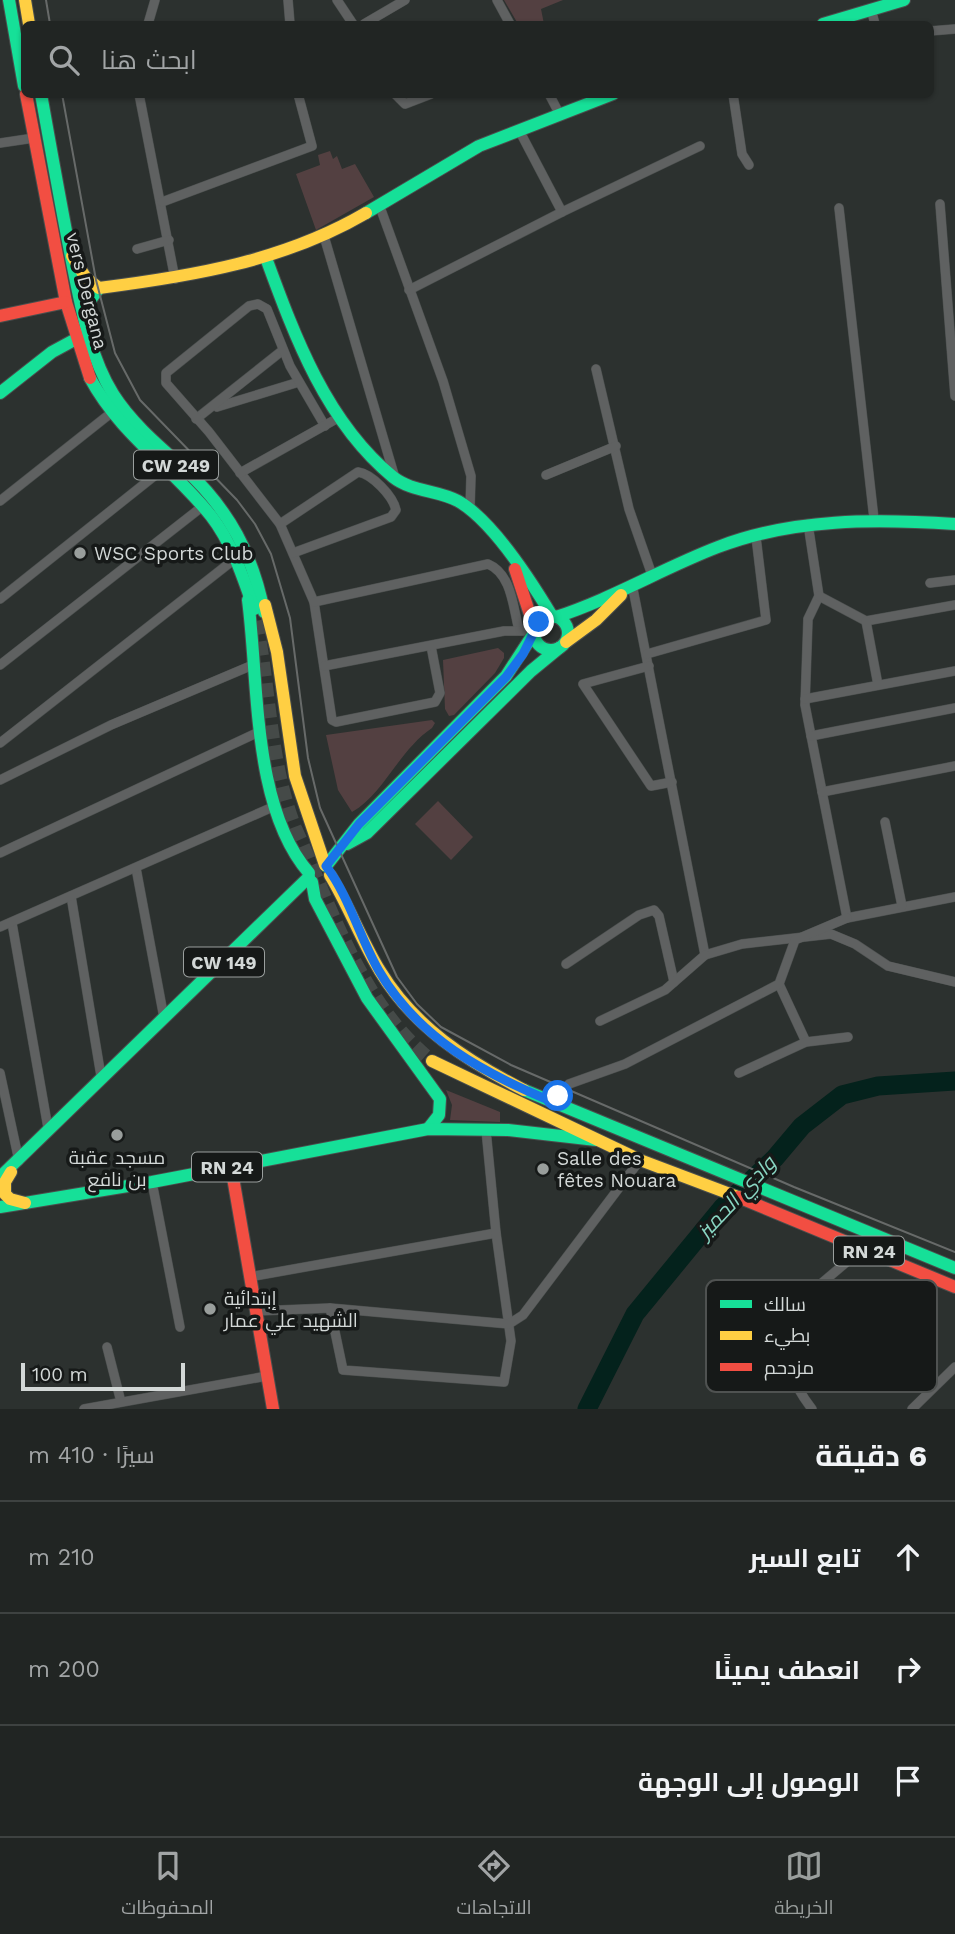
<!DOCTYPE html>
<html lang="ar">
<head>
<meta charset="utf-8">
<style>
	:root { --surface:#212523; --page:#292d2b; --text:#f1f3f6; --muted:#a2a5a6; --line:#3e4241; --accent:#999e9c }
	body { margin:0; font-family:"Work Sans",Cairo,sans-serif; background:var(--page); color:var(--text); direction:rtl }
	.scale { position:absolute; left:21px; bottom:18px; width:164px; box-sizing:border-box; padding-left:7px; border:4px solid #d3d8d7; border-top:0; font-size:19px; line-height:24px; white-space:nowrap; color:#d3d8d7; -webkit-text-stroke:5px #161918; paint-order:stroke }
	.stop { position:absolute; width:21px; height:21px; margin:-16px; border:5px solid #1a73e8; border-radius:50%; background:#fff }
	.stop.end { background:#1a73e8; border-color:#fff; box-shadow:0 2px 7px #0008 }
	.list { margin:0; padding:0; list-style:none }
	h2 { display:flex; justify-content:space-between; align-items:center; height:91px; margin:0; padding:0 28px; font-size:30px }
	h2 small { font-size:23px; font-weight:400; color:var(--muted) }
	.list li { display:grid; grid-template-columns:46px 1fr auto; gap:21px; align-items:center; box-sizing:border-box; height:112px; padding:0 28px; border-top:2px solid var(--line) }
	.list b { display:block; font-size:26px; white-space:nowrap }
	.list em { font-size:23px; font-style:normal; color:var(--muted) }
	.icon { flex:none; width:38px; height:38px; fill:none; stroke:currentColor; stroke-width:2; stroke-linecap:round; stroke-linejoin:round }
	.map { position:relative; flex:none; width:955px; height:1409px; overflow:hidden; direction:ltr }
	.search { position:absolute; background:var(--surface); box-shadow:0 2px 5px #0004; left:21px; right:21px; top:21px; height:77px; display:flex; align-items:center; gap:18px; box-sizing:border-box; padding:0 24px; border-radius:10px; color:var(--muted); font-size:26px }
	.sheet { height:427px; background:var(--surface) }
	nav { display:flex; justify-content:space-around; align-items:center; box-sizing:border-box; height:98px; border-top:2px solid var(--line); background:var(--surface); font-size:19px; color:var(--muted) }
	nav a { display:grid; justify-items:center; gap:4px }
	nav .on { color:var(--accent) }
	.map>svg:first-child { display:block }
	.green { fill:#534041 }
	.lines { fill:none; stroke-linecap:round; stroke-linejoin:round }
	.river { stroke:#04221c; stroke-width:19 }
	.primary-tunnel { stroke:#454a48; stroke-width:14; stroke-dasharray:14 7; stroke-linecap:butt }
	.street-casing { stroke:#4a4e4d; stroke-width:10 }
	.fast-casing { stroke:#4a4e4d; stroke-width:14 }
	.slow-casing { stroke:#4a4e4d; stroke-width:14 }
	.jam-casing { stroke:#4a4e4d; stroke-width:14 }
	.street { stroke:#5f6161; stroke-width:9 }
	.fast { stroke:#16e098; stroke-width:12 }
	.slow { stroke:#ffcf43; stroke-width:12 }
	.jam { stroke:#f24e42; stroke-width:12 }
	.tram { stroke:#676a69; stroke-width:2 }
	.route { stroke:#1a73e8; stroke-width:9 }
	.poi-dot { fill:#999e9c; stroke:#161918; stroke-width:2.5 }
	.labels { text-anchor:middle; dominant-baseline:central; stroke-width:7; stroke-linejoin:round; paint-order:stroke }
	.shield { fill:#161918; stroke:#9a9f9e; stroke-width:2 }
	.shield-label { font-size:18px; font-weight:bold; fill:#d3d8d7 }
	.street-label { font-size:19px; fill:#d3d8d7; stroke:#161918 }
	.poi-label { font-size:19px; fill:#d3d8d7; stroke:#161918; text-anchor:start }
	.water-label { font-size:21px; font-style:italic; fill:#89d6c3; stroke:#161918 }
	.key { fill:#161918; stroke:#4f5251; stroke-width:2 }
	.key-label { font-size:19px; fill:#d3d8d7 }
</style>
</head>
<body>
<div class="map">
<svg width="955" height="1409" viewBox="0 0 955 1409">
	<rect width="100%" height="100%" fill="#2c312f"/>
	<g class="green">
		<path d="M504 0H563L541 9 544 24H518Z"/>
		<path d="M330 151 333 159 337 156 342 169 355 164 374 197 316 230 296 174 320 165 318 155Z"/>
		<path d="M498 648 504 653V658L495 673 454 715 449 716 445 709 443 660Z"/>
		<path d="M432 720 435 723 432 728C399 750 383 795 352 812L338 790 326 735Z"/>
		<path d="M438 801 473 837 451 860 415 824Z"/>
		<path d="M446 1090 500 1112V1122L450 1120 452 1105Z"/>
	</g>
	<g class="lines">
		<path class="river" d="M587 1409 635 1314 722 1208 775 1158 802 1126 842 1095 878 1086 955 1081"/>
		<path class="primary-tunnel" d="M256 621C270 690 269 762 295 828 331 907 361 1005 432 1061"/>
		<g class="street-casing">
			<g id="street">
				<path d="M288 0 290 24"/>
				<path d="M337 0 353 24"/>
				<path d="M497 0 510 24"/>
				<path d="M871 9 875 24"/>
				<path d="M148 24 155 0"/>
				<path d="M364 24 405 0"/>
				<path d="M930 31 955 29"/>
				<path d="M139 94 175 279"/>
				<path d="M395 94 405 104 431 94"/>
				<path d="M549 94 559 113"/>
				<path d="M733 94 742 154 749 165"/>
				<path d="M519 130 562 212"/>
				<path d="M0 143 34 138"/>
				<path d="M162 202 312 146 298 94"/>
				<path d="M940 204 955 396"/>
				<path d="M380 207 443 381 471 476 470 508"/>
				<path d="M839 208 874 519"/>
				<path d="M324 236 395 478"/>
				<path d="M137 249 169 240"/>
				<path d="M409 290 562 212 700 146"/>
				<path d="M596 369 629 509 652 575"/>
				<path d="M217 407 299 382"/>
				<path d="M196 419 283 350"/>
				<path d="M325 426 290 366 267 309 258 304 249 306 166 373V383L209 432 280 524 314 602 332 720 336 722 435 702 440 693 431 646"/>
				<path d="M240 473 338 418"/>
				<path d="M546 475 616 446"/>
				<path d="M0 501 111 413"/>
				<path d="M280 524 358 472C372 474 393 496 396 510L391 517 293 553"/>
				<path d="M808 524 819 596 808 619 805 705 847 918 955 897"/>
				<path d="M930 583 955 580"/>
				<path d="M632 584 705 955 742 944 831 934 855 944 888 966 955 982"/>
				<path d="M819 596 866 621 955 605"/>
				<path d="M0 599 163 469"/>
				<path d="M314 602 488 564C512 574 513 608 519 630"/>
				<path d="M866 621 878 685"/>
				<path d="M647 654 766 620 756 537"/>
				<path d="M0 665 203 506"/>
				<path d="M324 666 504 631H535"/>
				<path d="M649 666 583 684 651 786 672 782"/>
				<path d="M805 699 955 671"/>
				<path d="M811 736 955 708"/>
				<path d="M0 743 236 558"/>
				<path d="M0 780 111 725 255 664"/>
				<path d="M822 792 955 766"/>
				<path d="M885 822 902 906"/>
				<path d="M0 853 261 731"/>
				<path d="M136 868 164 1018"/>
				<path d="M71 896 101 1076"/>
				<path d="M12 923 48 1128"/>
				<path d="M0 927 275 806"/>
				<path d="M566 964 639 915 654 910 659 916 674 982"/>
				<path d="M779 984 806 1042"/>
				<path d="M600 1021 665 990 705 955"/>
				<path d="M0 1073 19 1161"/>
				<path d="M739 1073 806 1042 848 1037"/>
				<path d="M553 1102 569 1084 625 1064 779 984 795 940 847 918"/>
				<path d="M152 1182 180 1327"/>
				<path d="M249 1277 496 1233"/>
				<path d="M330 1308 343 1370 504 1382 511 1341 496 1233 486 1130"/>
				<path d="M256 1311 330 1308 509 1324 523 1315 640 1160"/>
				<path d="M107 1347 121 1402"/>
				<path d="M84 1409 267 1376"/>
				<path d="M812 1409C792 1383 783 1360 782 1327L810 1293 862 1249"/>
				<path d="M912 1409 955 1367"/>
			</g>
		</g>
		<g class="fast-casing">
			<g id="fast">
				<path d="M9 0 24 86"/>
				<path d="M823 24 904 0"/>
				<path d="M41 94C51 150 61 206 72 262 81 306 89 355 113 394 132 424 160 447 186 470 229 510 253 555 264 612"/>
				<path d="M366 213 479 146 613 94"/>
				<path d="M266 258C295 337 326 422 393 477 412 492 438 490 458 501 493 521 531 581 552 616"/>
				<path d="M84 317 89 302 99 288"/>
				<path d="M90 378C120 434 172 467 211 516 232 543 243 577 254 609"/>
				<path d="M0 393 52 352 76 339"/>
				<path d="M248 600C259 684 252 807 309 873"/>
				<circle cx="551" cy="633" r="17"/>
				<path d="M556 617C612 599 663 568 718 547 793 518 876 519 955 524"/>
				<path d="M347 844 367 833 531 671 559 648"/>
				<path d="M326 866 359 824 506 676 534 633"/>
				<path d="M312 882 315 899 367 998 440 1099 439 1115 428 1129"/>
				<path d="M524 1090 955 1268"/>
				<path d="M0 1177 309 877"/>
				<path d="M0 1207 152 1182 428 1129 508 1130 596 1140"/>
			</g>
		</g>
		<g class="slow-casing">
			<g id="slow">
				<path d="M25 0 29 24"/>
				<path d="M72 256 86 278 99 288C193 276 284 261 366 213"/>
				<path d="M265 605 277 652 295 776 325 865"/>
				<path d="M566 642 596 620 621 595"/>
				<path d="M330 875C349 906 361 940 380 971 414 1027 467 1061 524 1090"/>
				<path d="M432 1061 640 1160 738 1197"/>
				<path d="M11 1172 5 1182V1194L10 1199 25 1203"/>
			</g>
		</g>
		<g class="jam-casing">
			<g id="jam">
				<path d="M26 94 66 302 90 378"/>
				<path d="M0 316 66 302"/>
				<path d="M515 569 535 630"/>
				<path d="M231 1166 273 1409"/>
				<path d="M738 1197 955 1287"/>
			</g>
		</g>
		<use href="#street" class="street"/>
		<use href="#fast" class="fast"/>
		<use href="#slow" class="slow"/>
		<use href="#jam" class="jam"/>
		<g class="tram">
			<path d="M46 0 50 24"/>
			<path d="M62 94 96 280 115 353 140 400 237 500 255 524 271 554 290 618 308 758 320 808 397 977 417 1004 441 1027 511 1065 794 1187 955 1252"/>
		</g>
	</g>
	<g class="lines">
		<path class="route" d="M539 622 523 654 506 677 359 824 326 866C349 896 360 938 379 971 418 1038 483 1073 553 1102L558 1096"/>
	</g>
	<g class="poi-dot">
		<circle cx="80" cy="553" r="7"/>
		<circle cx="117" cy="1135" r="7"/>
		<circle cx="543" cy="1169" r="7"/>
		<circle cx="210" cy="1309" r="7"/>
	</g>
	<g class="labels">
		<g class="shield">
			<rect x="134" y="450.5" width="84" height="29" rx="5"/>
			<rect x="184" y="947.5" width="80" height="29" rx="5"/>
			<rect x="192" y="1152.5" width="70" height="29" rx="5"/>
			<rect x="834" y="1236.5" width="70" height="29" rx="5"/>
		</g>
		<g class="shield-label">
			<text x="176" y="465">CW 249</text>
			<text x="224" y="962">CW 149</text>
			<text x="227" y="1167">RN 24</text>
			<text x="869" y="1251">RN 24</text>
		</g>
		<g class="street-label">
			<text transform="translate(87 291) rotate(76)">vers Dergana</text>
		</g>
		<g class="poi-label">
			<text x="94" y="553">WSC Sports Club</text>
			<text x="117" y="1157" text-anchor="middle">مسجد عقبة<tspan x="117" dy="22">بن نافع</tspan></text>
			<text x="557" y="1158">Salle des<tspan x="557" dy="22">fêtes Nouara</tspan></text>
			<text x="224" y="1298">إبتدائية<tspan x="224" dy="22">الشهيد علي عمار</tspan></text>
		</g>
		<g class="water-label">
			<text transform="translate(736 1197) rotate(-47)">وادي الحميز</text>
		</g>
	</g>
	<rect x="706" y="1280" width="231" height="112" rx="10" class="key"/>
	<rect x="720" y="1300" width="32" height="8" fill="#16e098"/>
	<rect x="720" y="1331" width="32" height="9" fill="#ffcf43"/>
	<rect x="720" y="1363" width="32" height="8" fill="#f24e42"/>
	<g class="key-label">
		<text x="764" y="1311">سالك</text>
		<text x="764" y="1342">بطيء</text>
		<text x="764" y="1374">مزدحم</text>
	</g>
</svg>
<div class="scale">100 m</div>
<div class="stop" style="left:558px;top:1096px"></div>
<div class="stop end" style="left:539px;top:622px"></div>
<div class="search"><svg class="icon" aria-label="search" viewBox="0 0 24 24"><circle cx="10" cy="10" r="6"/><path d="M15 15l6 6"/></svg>ابحث هنا</div>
</div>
<section class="sheet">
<h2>6 دقيقة<small>سيرًا · 410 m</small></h2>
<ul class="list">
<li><svg class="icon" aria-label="ahead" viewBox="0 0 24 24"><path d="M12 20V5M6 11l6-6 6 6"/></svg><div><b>تابع السير</b></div><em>210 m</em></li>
<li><svg class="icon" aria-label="right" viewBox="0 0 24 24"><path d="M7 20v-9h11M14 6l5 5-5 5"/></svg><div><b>انعطف يمينًا</b></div><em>200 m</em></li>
<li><svg class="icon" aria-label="arrive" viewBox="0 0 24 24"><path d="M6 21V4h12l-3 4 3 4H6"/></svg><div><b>الوصول إلى الوجهة</b></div></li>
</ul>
</section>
<nav>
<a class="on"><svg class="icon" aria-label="map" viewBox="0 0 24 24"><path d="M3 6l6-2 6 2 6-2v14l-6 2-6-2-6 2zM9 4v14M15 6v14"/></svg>الخريطة</a>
<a><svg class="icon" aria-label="directions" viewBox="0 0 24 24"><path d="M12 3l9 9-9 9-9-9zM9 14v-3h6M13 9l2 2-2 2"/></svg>الاتجاهات</a>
<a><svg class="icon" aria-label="saved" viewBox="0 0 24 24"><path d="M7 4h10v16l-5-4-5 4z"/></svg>المحفوظات</a>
</nav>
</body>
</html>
